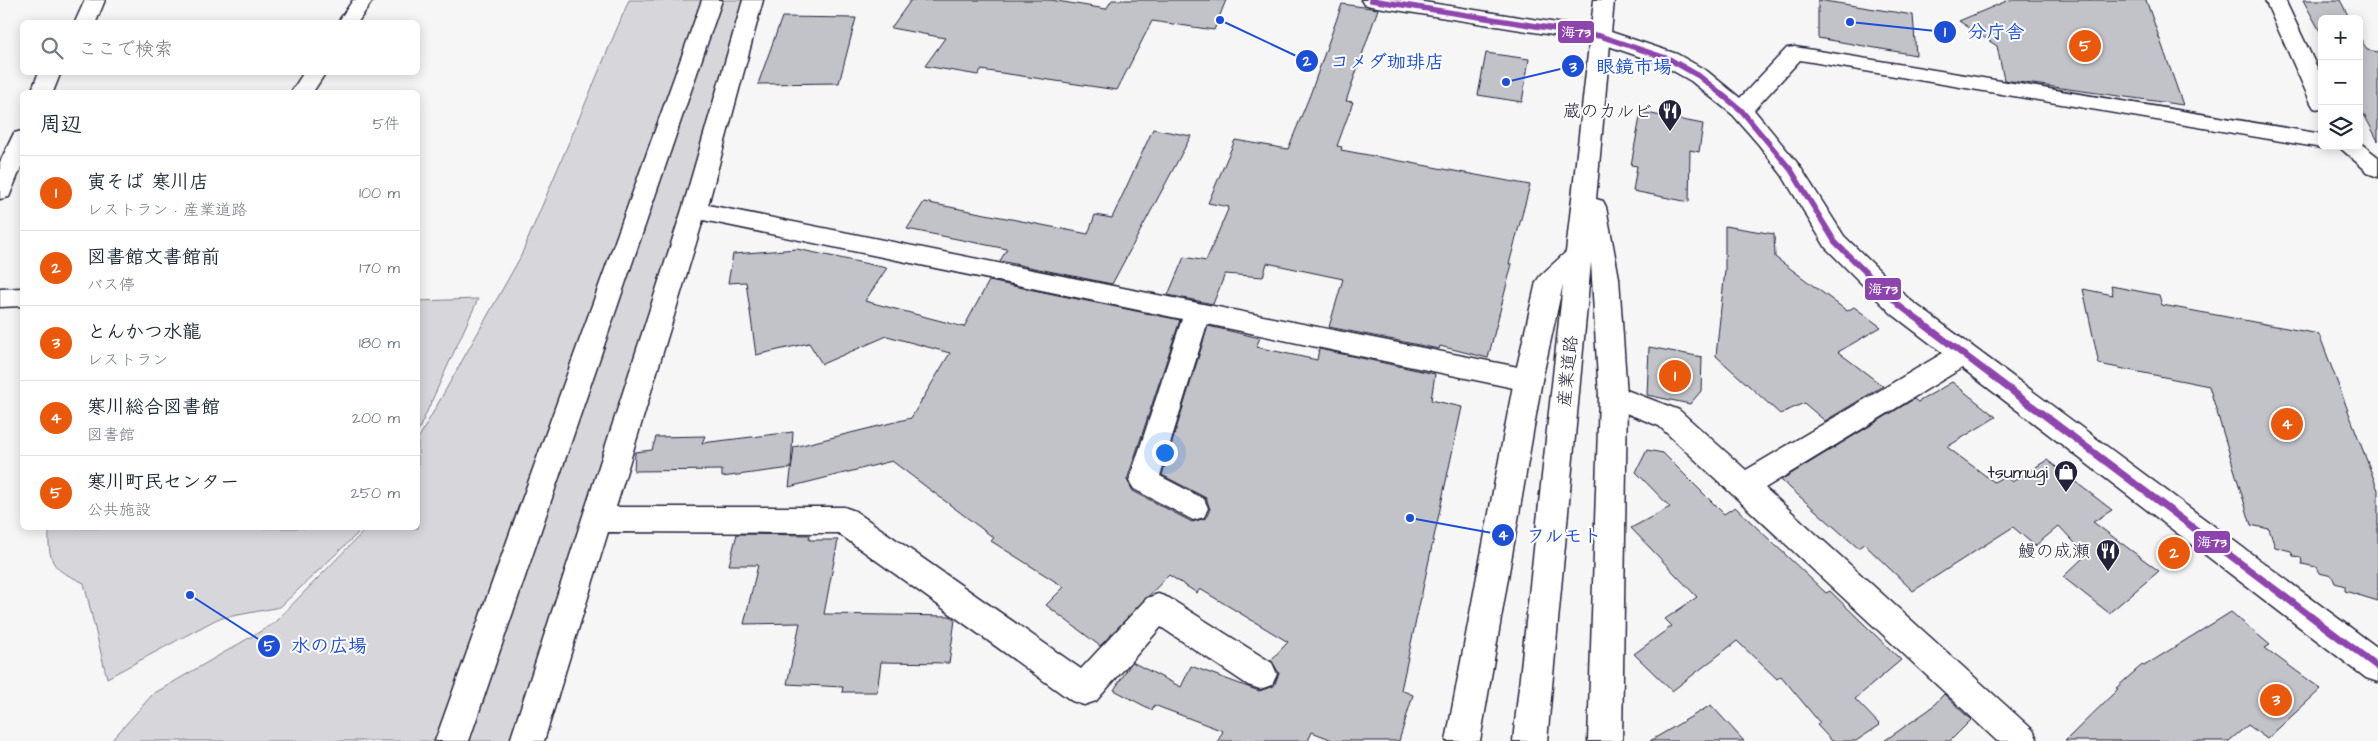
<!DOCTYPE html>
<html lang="ja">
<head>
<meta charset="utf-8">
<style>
	:root { --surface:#fff; --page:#f2f2f3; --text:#1f2937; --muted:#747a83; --line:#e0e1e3; --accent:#ea580c }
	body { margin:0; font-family:"Architects Daughter","Klee One",sans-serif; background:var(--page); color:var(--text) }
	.controls { position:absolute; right:15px; top:15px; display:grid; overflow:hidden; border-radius:8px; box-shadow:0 2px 12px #0003 }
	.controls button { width:45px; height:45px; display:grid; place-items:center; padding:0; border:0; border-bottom:1px solid var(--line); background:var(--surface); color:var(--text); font:25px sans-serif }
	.you { position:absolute; left:1164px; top:452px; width:18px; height:18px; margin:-12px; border:4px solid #fff; border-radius:50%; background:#1a73e8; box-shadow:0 0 0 8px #1a73e833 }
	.badge { display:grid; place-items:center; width:32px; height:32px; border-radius:50%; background:var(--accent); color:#fff; font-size:16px; font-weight:700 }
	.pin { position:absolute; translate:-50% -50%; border:2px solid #fff; box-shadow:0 1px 5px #0006 }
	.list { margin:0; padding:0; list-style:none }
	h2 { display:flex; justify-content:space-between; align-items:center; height:65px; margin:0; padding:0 20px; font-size:21px }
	h2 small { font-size:16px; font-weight:400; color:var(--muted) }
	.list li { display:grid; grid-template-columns:32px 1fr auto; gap:15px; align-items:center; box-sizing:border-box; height:75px; padding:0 20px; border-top:1px solid var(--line) }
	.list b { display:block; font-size:19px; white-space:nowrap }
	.list p { margin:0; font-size:16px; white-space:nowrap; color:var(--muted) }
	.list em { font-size:16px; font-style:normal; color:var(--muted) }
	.icon { flex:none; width:28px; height:28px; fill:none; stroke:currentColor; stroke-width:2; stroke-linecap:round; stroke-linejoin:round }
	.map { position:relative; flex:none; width:2378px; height:741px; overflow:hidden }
	.search { position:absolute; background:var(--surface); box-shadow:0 2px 12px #0003; left:20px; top:20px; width:400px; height:55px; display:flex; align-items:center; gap:12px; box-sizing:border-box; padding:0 18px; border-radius:8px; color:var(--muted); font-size:19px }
	.panel { position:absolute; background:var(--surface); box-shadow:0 2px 12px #0003; left:20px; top:90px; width:400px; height:440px; border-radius:8px }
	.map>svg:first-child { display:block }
	.green { fill:#d7d7db; stroke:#7c7c8b }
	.building { fill:#c2c2c9; stroke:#22223b }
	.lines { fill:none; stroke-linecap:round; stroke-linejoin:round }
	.minor-casing { stroke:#22223b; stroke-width:3 }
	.major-casing { stroke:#22223b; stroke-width:3 }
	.minor { fill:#fff; fill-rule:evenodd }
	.major { fill:#fff; fill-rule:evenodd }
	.bus-1-far1-casing { stroke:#fff; stroke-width:9 }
	.bus-1-casing { stroke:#fff; stroke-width:11 }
	.bus-1-far1 { stroke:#8e44ad; stroke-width:5.5 }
	.bus-1 { stroke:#8e44ad; stroke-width:7 }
	.labels { text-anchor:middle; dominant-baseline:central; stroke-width:4; stroke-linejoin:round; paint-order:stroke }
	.poi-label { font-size:18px; fill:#22223b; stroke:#fff; text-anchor:end }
	.street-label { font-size:18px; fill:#22223b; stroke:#fff }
	.leader { fill:none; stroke:#1d4ed8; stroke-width:2 }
	.callout-dot { fill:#1d4ed8; stroke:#fff; stroke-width:2 }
	.mark-label { font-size:15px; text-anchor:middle; font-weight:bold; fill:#fff }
	.callout-label { font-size:19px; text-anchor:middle; font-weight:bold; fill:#1d4ed8; stroke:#fff; stroke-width:4; stroke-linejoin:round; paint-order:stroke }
	.line-badge { stroke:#fff; stroke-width:2 }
	.badge-label { font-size:14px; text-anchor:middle; font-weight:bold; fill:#fff }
</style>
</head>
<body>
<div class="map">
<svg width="2378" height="741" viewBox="0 0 2378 741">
	<rect width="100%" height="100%" fill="#f6f6f7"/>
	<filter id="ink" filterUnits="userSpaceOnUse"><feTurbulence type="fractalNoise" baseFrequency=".02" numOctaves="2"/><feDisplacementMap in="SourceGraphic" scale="10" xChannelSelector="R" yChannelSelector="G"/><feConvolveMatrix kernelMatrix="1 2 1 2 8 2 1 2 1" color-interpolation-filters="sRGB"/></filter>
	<g filter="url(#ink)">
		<g class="green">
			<path d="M629 0H747L524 741H111L153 694 273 624 367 528H418V439L520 258Z"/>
			<path d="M478 299 419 429 418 431V301Z"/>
			<path d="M51 528H361L356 535 280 607 217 619 107 678 84 583C62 572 51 571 49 544 49 538 48 533 51 528Z"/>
		</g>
		<g class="building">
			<path d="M911 0H1051L1106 9 1112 0H1226L1214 30 1152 21 1117 90 981 70 978 75 925 66 945 38 891 28Z"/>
			<path d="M1818 0 1913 15 1916 55 1818 38Z"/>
			<path d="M2009 0H2146L2183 105 2004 80 1997 46 1959 21Z"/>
			<path d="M2303 0H2340L2350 19H2322V35Z"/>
			<path d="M1342 4 1378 9 1346 101 1353 102 1337 146 1342 147 1341 150 1530 185 1509 264H1512L1488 358 1440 346 1439 349 1329 327 1343 279 1267 263 1263 277 1225 274 1213 304 1168 295 1184 257 1206 261 1229 207 1208 203 1235 140 1288 149 1310 95Z"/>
			<path d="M782 17 856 18 839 83 758 84Z"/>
			<path d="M2359 36 2367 50 2378 52V141L2359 105Z"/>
			<path d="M1486 53 1529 59 1522 102 1478 95Z"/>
			<path d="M1641 112 1703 124 1699 152 1690 150 1689 202 1633 191 1637 166 1631 165Z"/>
			<path d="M1153 129 1191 136 1112 284 1000 261 1007 249 907 229 924 202 1088 234 1095 215 1112 218Z"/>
			<path d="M1725 226 1774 234 1775 257 1847 311 1854 307 1881 327 1838 352 1883 386 1825 421 1804 403 1780 414 1716 356 1725 270Z"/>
			<path d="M797 249 887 268 865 301 964 327 989 281 1180 320 1127 480 1133 491 1192 522 1206 518 1210 509 1206 498 1162 475 1208 326 1260 338 1256 347 1317 360 1319 349 1435 374 1431 400 1462 407 1401 690 1413 695 1399 741H1335L1312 732 1308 741H1218L1223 731 1154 705 1152 710 1114 690 1132 662 1181 687 1191 666 1259 691 1274 686 1279 673 1271 660 1288 642 1200 589 1197 593 1169 575 1100 646 1046 605 1064 587 991 541 994 538 892 461 789 487 794 447 911 418 950 353 887 336 822 364 809 343 756 355 746 282 728 283 733 254Z"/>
			<path d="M2111 286 2159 295 2162 305 2319 334 2378 490V601L2345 591V586L2335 583 2332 576 2319 573 2316 567 2302 564 2301 557 2293 556 2291 551 2275 547 2269 529 2251 525 2209 386 2099 364 2083 289 2113 295Z"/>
			<path d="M1649 347 1702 357 1701 391 1690 404 1647 395Z"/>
			<path d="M1952 382 1996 417 1947 447 1994 482 2005 476 2012 482 2047 460 2112 510 2093 522 2159 571 2109 613 2063 577 2086 555 2059 526 2035 546 2013 527 1913 591 1864 544 1858 548 1781 480 1914 399 1918 402Z"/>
			<path d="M793 432 791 468 722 477V470L634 471 635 452 652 450 656 437 705 436 702 443Z"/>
			<path d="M1647 450 1663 453 1724 514 1735 507 1826 593 1830 591 1901 660 1855 699 1880 725 1856 741H1832L1817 725 1820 723 1781 676 1777 679 1737 641 1672 691 1634 654 1672 626 1665 619 1697 597 1631 528 1670 507 1636 472Z"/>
			<path d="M737 534 810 535 809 540H838L824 614 950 616 955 620 949 663 881 662 877 692H842L843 687 787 684 800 623 744 624 758 565H729Z"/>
			<path d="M2231 612 2270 645 2265 648 2321 689 2267 739 2248 725 2229 741H2065L2118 689 2116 688 2142 665 2144 666Z"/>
			<path d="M1944 694 1971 720 1950 741H1884L1930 709Z"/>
			<path d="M1711 705 1744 741H1650Z"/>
		</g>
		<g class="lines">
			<g class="minor-casing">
				<g id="minor">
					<path d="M85 0H105L96 22H75Z"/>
					<path d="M353 0H373L358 22H338Z"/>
					<path d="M702 0H722L469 741H435Z"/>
					<path d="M743 0H763L708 205 1528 369 1538 373 1542 380 1538 387 1528 391 1207 324 1160 476 1204 499 1208 508 1204 517 1193 520 1134 489 1129 481 1182 319 703 220 616 507H844L855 511 1081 669 1147 598 1158 594 1169 598 1272 663 1277 674 1272 685 1260 689 1248 685 1161 627 1096 701 1084 705 1072 701 838 533 608 532 544 741H510L682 210Z"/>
					<path d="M1361 0H1411L1608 31 1677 54 1707 71 1740 98 1787 48 1795 47 2322 134V146H2330L2322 148 1800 60 1754 110 1799 165 1844 236 1910 300 2378 648V682L2366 678 1962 368 1765 488 2033 730 2038 741H1997L1659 426 1603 404 1599 396 1603 388 1613 385 1679 410 1746 470 1943 353 1892 314 1826 248 1782 175 1759 145 1733 115 1691 81 1661 64 1597 42 1371 6 1364 4Z"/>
					<path d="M2265 0H2285L2322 78V110L2314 108 2311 103Z"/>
					<path d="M39 72H61L53 92H31Z"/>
					<path d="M304 72H326L313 92H291Z"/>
					<path d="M22 131V165L9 197 0 199V162L14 133Z"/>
					<path d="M2359 142 2378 157V177L2370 174 2338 146H2359Z"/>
					<path d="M22 288V306L0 307V289Z"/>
				</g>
			</g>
			<g class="major-casing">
				<path id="major" d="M1594 0H1614L1596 199 1603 201 1606 207 1619 278 1627 396 1622 741H1588L1599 396 1591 262 1547 741H1513L1563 284 1542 380 1480 741H1446L1514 380 1536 282 1540 276 1566 252Z"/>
			</g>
			<use href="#minor" class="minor"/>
			<use href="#major" class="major"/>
			<g class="bus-1-far1-casing">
				<path id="bus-1-far1" d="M1371 0 1600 36 1669 59 1699 76 1741 110 1791 170 1835 242 1901 307 1924 324"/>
			</g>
			<g class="bus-1-casing">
				<path id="bus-1" d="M1922 323 2378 667"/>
			</g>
			<use href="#bus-1-far1" class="bus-1-far1"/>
			<use href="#bus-1" class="bus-1"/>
		</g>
	</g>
	<defs>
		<g id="restaurant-pin" transform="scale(1.25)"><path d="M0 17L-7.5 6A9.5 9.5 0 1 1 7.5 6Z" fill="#22223b" stroke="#fff"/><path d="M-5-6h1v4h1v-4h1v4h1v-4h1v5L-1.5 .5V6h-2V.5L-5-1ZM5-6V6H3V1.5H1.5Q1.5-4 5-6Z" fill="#fff"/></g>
		<g id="shop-pin" transform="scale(1.25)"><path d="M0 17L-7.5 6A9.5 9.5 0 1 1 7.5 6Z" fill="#22223b" stroke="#fff"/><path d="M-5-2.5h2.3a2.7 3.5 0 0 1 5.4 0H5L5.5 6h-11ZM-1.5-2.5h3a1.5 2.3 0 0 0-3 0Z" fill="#fff"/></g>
	</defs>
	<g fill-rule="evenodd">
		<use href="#restaurant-pin" x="1670" y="111"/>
		<use href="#shop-pin" x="2066" y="472"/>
		<use href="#restaurant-pin" x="2108" y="551"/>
	</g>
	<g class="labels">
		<g class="poi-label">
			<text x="1652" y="111">蔵のカルビ</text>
			<text x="2048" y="472">tsumugi</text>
			<text x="2090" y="551">鰻の成瀬</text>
		</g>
		<g class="street-label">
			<text transform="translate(1568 371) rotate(-84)">産業道路</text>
		</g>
	</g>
	<path class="leader" d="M1850 22L1945 32M1220 20L1307 61M1506 82L1573 66M1410 518L1503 535M190 595L269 646"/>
	<g class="callout-dot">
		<circle cx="1850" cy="22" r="5"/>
		<circle cx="1220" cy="20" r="5"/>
		<circle cx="1506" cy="82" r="5"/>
		<circle cx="1410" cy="518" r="5"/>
		<circle cx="190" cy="595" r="5"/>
		<circle cx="1945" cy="32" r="12"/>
		<circle cx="1307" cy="61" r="12"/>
		<circle cx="1573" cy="66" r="12"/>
		<circle cx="1503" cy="535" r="12"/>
		<circle cx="269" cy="646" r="12"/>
	</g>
	<g class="mark-label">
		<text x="1945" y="37">1</text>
		<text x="1307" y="66">2</text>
		<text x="1573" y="72">3</text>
		<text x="1503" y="540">4</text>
		<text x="269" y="651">5</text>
	</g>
	<g class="callout-label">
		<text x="1996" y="38">分庁舎</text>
		<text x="1387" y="68">コメダ珈琲店</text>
		<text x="1634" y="73">眼鏡市場</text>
		<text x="1564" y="542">フルモト</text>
		<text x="329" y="652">水の広場</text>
	</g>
	<g class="line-badge">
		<rect x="1557" y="20" width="38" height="24" rx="5" fill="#8e44ad"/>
		<rect x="1864" y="277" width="38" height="24" rx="5" fill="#8e44ad"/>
		<rect x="2193" y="530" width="38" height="24" rx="5" fill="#8e44ad"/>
	</g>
	<g class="badge-label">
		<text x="1576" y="37">海73</text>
		<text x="1883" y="294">海73</text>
		<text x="2212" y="547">海73</text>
	</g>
</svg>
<div class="controls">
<button>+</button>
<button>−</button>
<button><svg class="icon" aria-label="layers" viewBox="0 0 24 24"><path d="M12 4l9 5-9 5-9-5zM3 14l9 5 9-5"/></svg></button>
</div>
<div class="you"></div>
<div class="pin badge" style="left:1675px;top:376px">1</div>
<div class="pin badge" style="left:2174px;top:553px">2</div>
<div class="pin badge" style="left:2276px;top:700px">3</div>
<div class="pin badge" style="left:2287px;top:424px">4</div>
<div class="pin badge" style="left:2085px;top:46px">5</div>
<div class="search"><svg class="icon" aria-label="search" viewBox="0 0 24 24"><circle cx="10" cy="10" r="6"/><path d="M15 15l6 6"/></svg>ここで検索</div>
<section class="panel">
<h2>周辺<small>5件</small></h2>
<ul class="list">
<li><span class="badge">1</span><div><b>寅そば 寒川店</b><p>レストラン · 産業道路</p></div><em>100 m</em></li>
<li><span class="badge">2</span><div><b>図書館文書館前</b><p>バス停</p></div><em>170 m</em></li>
<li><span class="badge">3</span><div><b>とんかつ水龍</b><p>レストラン</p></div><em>180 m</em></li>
<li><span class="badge">4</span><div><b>寒川総合図書館</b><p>図書館</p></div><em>200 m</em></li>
<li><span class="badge">5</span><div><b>寒川町民センター</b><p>公共施設</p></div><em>250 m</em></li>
</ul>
</section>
</div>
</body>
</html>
